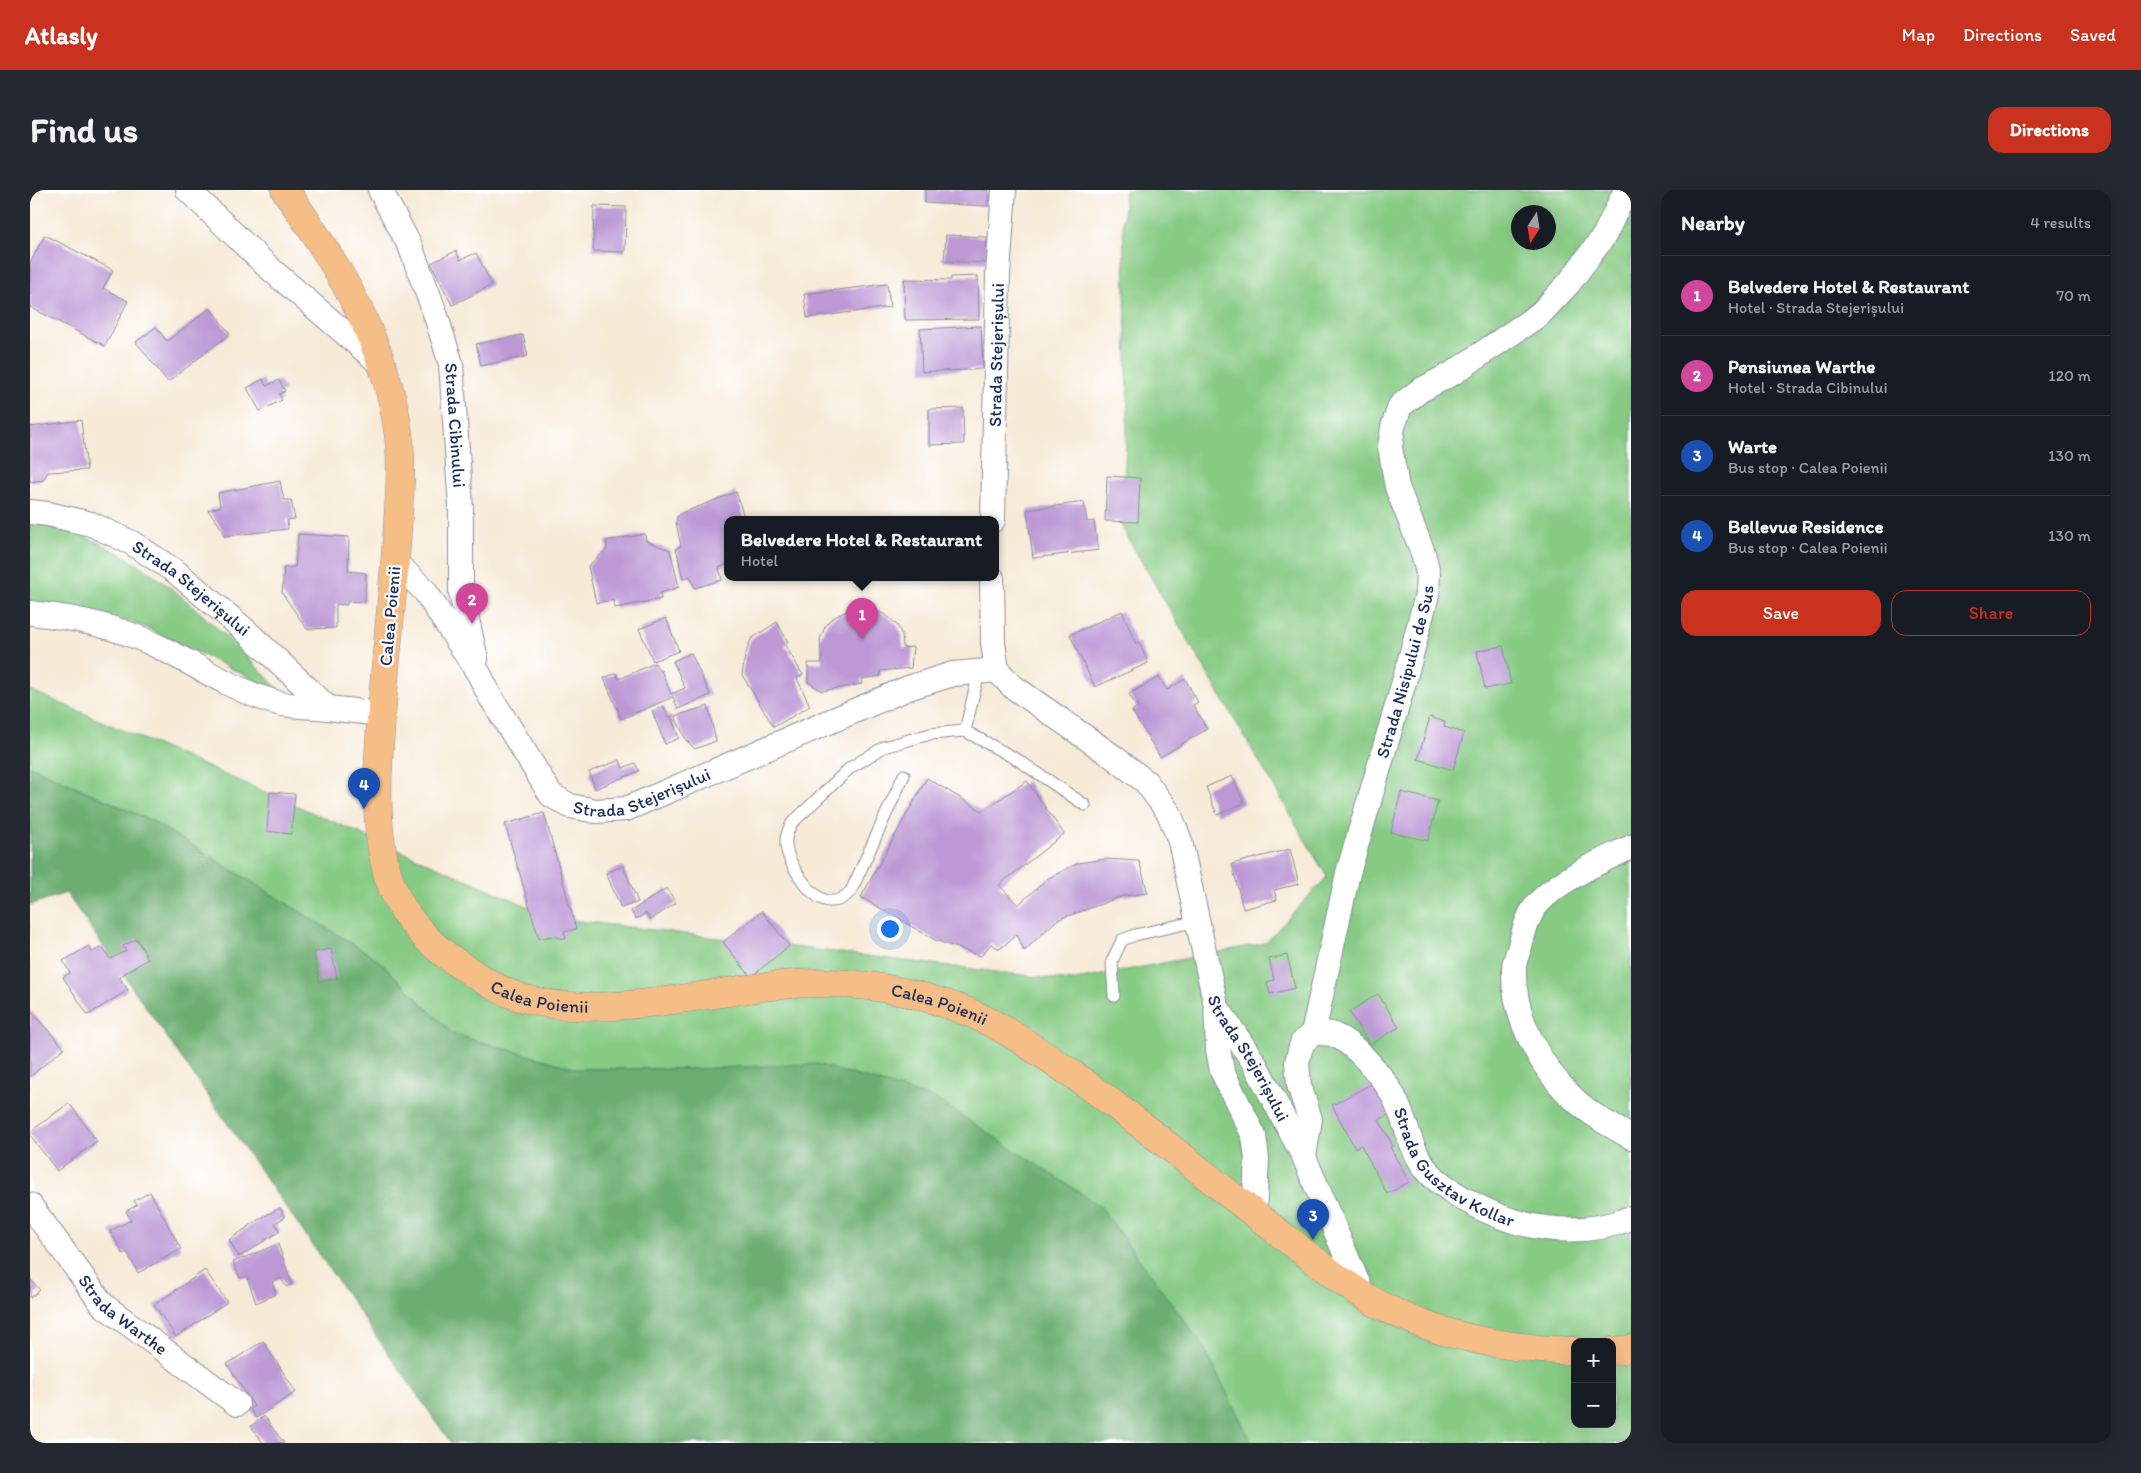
<!DOCTYPE html>
<html lang="en">
<head>
<meta charset="utf-8">
<style>
	:root { --surface:#171b24; --page:#242831; --text:#f1f3f6; --muted:#9ea1a6; --line:#363941; --accent:#c8321e }
	body { margin:0; font-family:Itim,sans-serif; background:var(--page); color:var(--text) }
	.controls { position:absolute; right:15px; bottom:15px; display:grid; overflow:hidden; border-radius:10px; box-shadow:0 5px 20px #0002 }
	.controls button { width:45px; height:45px; display:grid; place-items:center; padding:0; border:0; border-bottom:1px solid var(--line); background:var(--surface); color:var(--text); font:25px sans-serif }
	.compass { position:absolute; left:1481px; top:15px; width:45px; height:45px; border-radius:50%; background:var(--surface); box-shadow:0 5px 20px #0002; rotate:192deg }
	.you { position:absolute; left:859px; top:738px; width:18px; height:18px; margin:-12px; border:4px solid #fff; border-radius:50%; background:#1a73e8; box-shadow:0 0 0 8px #1a73e833 }
	.badge { display:grid; place-items:center; width:32px; height:32px; border-radius:50%; background:var(--accent); color:#fff; font-size:16px; font-weight:700 }
	.pin { position:absolute; translate:-50% -41px; filter:drop-shadow(0 1px 2px #0008) }
	.pin::after { content:''; position:absolute; top:26px; width:18px; height:15px; background:inherit; clip-path:polygon(0 0,100% 0,50% 100%) }
	.popup { position:absolute; left:694px; top:326px; width:275px; height:65px; box-sizing:border-box; display:grid; place-content:center; border-radius:10px; background:var(--surface); filter:drop-shadow(0 1px 4px #0005); font-size:16px; white-space:nowrap; color:var(--muted) }
	.popup b { font-size:19px; color:var(--text) }
	.popup::after { content:''; position:absolute; left:50%; top:100%; margin-left:-10px; border:10px solid transparent; border-top-color:var(--surface) }
	.list { margin:0; padding:0; list-style:none }
	h2 { display:flex; justify-content:space-between; align-items:center; height:65px; margin:0; padding:0 20px; font-size:21px }
	h2 small { font-size:16px; font-weight:400; color:var(--muted) }
	.list li { display:grid; grid-template-columns:32px 1fr auto; gap:15px; align-items:center; box-sizing:border-box; height:80px; padding:0 20px; border-top:1px solid var(--line) }
	.list b { display:block; font-size:19px; white-space:nowrap }
	.list p { margin:0; font-size:16px; white-space:nowrap; color:var(--muted) }
	.list em { font-size:16px; font-style:normal; color:var(--muted) }
	.actions { display:flex; gap:10px; padding:15px 20px }
	.actions a { flex:1; padding:11px 0; border:1px solid var(--accent); border-radius:15px; text-align:center; font-size:18px; color:var(--accent) }
	.actions .main { background:var(--accent); color:#fff }
	.map { position:relative; flex:none; width:1601px; height:1253px; overflow:hidden; border-radius:15px }
	header { display:flex; align-items:center; gap:30px; box-sizing:border-box; height:70px; padding:0 25px; background:var(--accent); color:#fff }
	header strong { font-size:24px }
	nav { display:flex; gap:28px; margin-inline-start:auto; font-size:18px }
	.intro { display:flex; align-items:center; justify-content:space-between; box-sizing:border-box; height:120px; padding:0 30px }
	h1 { margin:0; font-size:35px }
	.button { padding:12px 22px; border-radius:15px; background:var(--accent); color:#fff; font-size:18px; font-weight:700 }
	main { display:flex; gap:30px; padding:0 30px }
	aside { flex:1; background:var(--surface); border-radius:15px; box-shadow:0 5px 20px #0002 }
	.map>svg:first-child { display:block }
	.green { fill:#86ca83; stroke:#507c70; fill-rule:evenodd }
	.forest { fill:#6cae71; stroke:#446e68 }
	.building { fill:#bc98d5 }
	.lines { fill:none; stroke-linecap:round; stroke-linejoin:round }
	.lane-casing { stroke:#898c9a; stroke-width:13 }
	.street-casing { stroke:#898c9a; stroke-width:26 }
	.primary-casing { stroke:#898c9a; stroke-width:29 }
	.lane { stroke:#fff; stroke-width:11 }
	.street { stroke:#fff; stroke-width:24 }
	.primary { stroke:#f6be87; stroke-width:28 }
	.labels { text-anchor:middle; dominant-baseline:central; stroke-width:4.5; stroke-linejoin:round; paint-order:stroke }
	.street-label { font-size:18px; fill:#1b2f5e; stroke:#fff }
</style>
</head>
<body>
<header>
<strong>Atlasly</strong>
<nav><a>Map</a><a>Directions</a><a>Saved</a></nav>
</header>
<div class="intro"><h1>Find us</h1><a class="button">Directions</a></div>
<main>
<div class="map">
<svg width="1601" height="1253" viewBox="0 0 1601 1253">
	<rect width="100%" height="100%" fill="#fff"/>
	<filter id="ink" filterUnits="userSpaceOnUse"><feTurbulence type="fractalNoise" baseFrequency=".02" numOctaves="2"/><feDisplacementMap in="SourceGraphic" scale="10" xChannelSelector="R" yChannelSelector="G"/><feConvolveMatrix kernelMatrix="1 2 1 2 8 2 1 2 1" color-interpolation-filters="sRGB"/></filter>
	<filter id="wash" filterUnits="userSpaceOnUse"><feTurbulence type="fractalNoise" baseFrequency=".0096" numOctaves="4" result="noise"/><feDisplacementMap in="SourceGraphic" scale="20" xChannelSelector="R" yChannelSelector="G"/><feGaussianBlur stdDeviation="1.12" result="paint"/><feColorMatrix in="noise" values="0 0 0 0 0 0 0 0 0 0 0 0 0 0 0 0 0 1.4 0 .05"/><feComposite in="paint" operator="in"/></filter>
	<g filter="url(#wash)">
		<rect width="100%" height="100%" fill="#f7ead7"/>
		<g class="green">
			<path d="M1095 0H1601V1253H1222L1173 1156 664 879H547L423 844 347 769 124 632 0 576V500L525 728 1041 791 1235 753 1297 687 1092 338 1098 211 1093 31ZM1488 22H1518V52H1488ZM1545 1152H1582V1234H1545Z"/>
			<path d="M0 333C107 347 181 433 254 504L247 507 221 488 113 436 84 427 0 416Z"/>
		</g>
		<path class="forest" d="M0 576 124 632 347 769 423 844 547 879H664L787 874 906 909 1070 1016 1173 1156 1222 1253H421L36 703 0 715Z"/>
		<g id="blocks">
			<g class="building">
				<path d="M895 0H958V16L895 13Z"/>
				<path d="M564 16 596 17 595 62 563 61Z"/>
				<path d="M15 45 83 80 73 98 98 111 75 156 0 117V73Z"/>
				<path d="M916 45 957 47 956 73 914 71Z"/>
				<path d="M426 61 430 70 446 63 462 95 422 115 401 73Z"/>
				<path d="M948 86 949 129 875 130 874 89 921 90V87Z"/>
				<path d="M857 94 860 117 777 128 774 104Z"/>
				<path d="M180 118 200 144 138 192 106 152 126 137 137 151Z"/>
				<path d="M951 136 953 179 892 182 890 139Z"/>
				<path d="M493 145 498 166 451 176 446 154Z"/>
				<path d="M233 189 236 196 249 190 255 201 249 204 252 210 230 221 217 198Z"/>
				<path d="M933 218 934 254 899 255V219Z"/>
				<path d="M51 230 57 280 18 282 13 290 0 292V237Z"/>
				<path d="M1077 286 1110 288 1108 332 1075 331Z"/>
				<path d="M250 291 254 310H261L265 329 257 330 258 339 194 346 193 340 178 320 190 317 188 303Z"/>
				<path d="M706 302 715 330H698V374L689 378 692 390 665 398 660 386 653 389 646 358 651 356 646 332 647 327 652 323Z"/>
				<path d="M1054 312 1057 332 1064 331 1068 360 1003 368 997 320Z"/>
				<path d="M268 344 319 347 318 381 336 383 335 412 317 411V415L306 414V438L277 439 252 403 254 378 265 377Z"/>
				<path d="M615 344 616 351 640 360 649 397 630 403 631 409 585 418 583 410 566 413 558 376 577 359 576 351Z"/>
				<path d="M822 418 846 420 857 426 867 435 872 445 873 458 883 457 881 478 850 481 851 486 831 489 832 494 792 501 778 492V473H792L790 449 795 437 801 429Z"/>
				<path d="M1092 421 1106 454 1109 452 1118 473 1065 497 1040 445Z"/>
				<path d="M636 428 649 461 623 471 609 439Z"/>
				<path d="M747 432 758 452 755 455 773 485 767 488 780 516 744 537 712 485 715 466 721 449Z"/>
				<path d="M1473 456 1481 494 1455 499 1447 461Z"/>
				<path d="M661 463 680 505 648 519 643 507 591 529 574 488 586 483 589 489 625 473 629 481 631 480 641 504 655 498 643 471Z"/>
				<path d="M1129 487 1137 500 1155 489 1168 512 1163 515 1177 539 1130 567 1102 521 1107 517 1099 504Z"/>
				<path d="M634 516 638 527 641 526 649 548 635 554 622 521Z"/>
				<path d="M678 516 686 551 665 559 656 550 645 526Z"/>
				<path d="M1400 527 1415 532 1414 537 1434 543 1423 580 1388 569Z"/>
				<path d="M590 570 593 578 605 573 609 581 565 599 559 582Z"/>
				<path d="M1202 586 1214 613 1187 625 1176 597Z"/>
				<path d="M897 588 952 621 997 591 1034 644 969 695 988 715 1017 689 1048 673 1075 669 1109 671 1118 703 1093 706 1027 730 994 761 987 744 970 759 961 754 951 766 905 750 831 707Z"/>
				<path d="M240 602 265 604 261 644 237 641Z"/>
				<path d="M1371 602 1408 611 1398 651 1361 642Z"/>
				<path d="M514 623 546 739 534 742 536 749 521 746 509 749 475 634Z"/>
				<path d="M1260 659 1269 694 1244 700 1247 710 1213 719 1202 674Z"/>
				<path d="M593 676 608 712 591 718 576 683Z"/>
				<path d="M637 698 646 713 620 730 616 723 606 729 601 721Z"/>
				<path d="M732 721 759 756 721 787 693 752Z"/>
				<path d="M107 749 118 769 89 787 98 800 58 825 33 787 40 783 33 771 59 756 62 762 72 757 80 769 96 761 93 756Z"/>
				<path d="M301 759 307 788 289 792 284 762Z"/>
				<path d="M1257 765 1265 798 1240 804 1237 792 1244 790 1239 769Z"/>
				<path d="M1348 804 1369 837 1340 855 1319 822Z"/>
				<path d="M0 820 34 858 0 887Z"/>
				<path d="M1345 892 1361 923 1349 930 1363 956 1360 957 1379 992 1357 1004 1331 955 1325 958 1302 915Z"/>
				<path d="M39 913 67 951 27 981 0 945V942Z"/>
				<path d="M120 1002 151 1059 108 1083 97 1062 93 1064 80 1041 101 1030 96 1021 107 1015 104 1011Z"/>
				<path d="M250 1018 255 1027 245 1033 250 1041 209 1067 199 1050 231 1028Z"/>
				<path d="M248 1054 262 1094 256 1097 251 1088 242 1092 246 1104 226 1113 217 1087 210 1088 203 1072Z"/>
				<path d="M175 1080 197 1112 146 1147 124 1115Z"/>
				<path d="M0 1089 10 1100 0 1108Z"/>
				<path d="M233 1151 266 1202 226 1228 220 1219 224 1216 197 1174Z"/>
				<path d="M234 1226 247 1244 254 1253H233L221 1236Z"/>
			</g>
		</g>
	</g>
	<g filter="url(#ink)">
		<use href="#blocks" fill-opacity="0" stroke="#898c9a" stroke-width="1"/>
		<g class="lines">
			<g class="lane-casing">
				<g id="lane">
					<path d="M935 541 949 482"/>
					<path d="M874 585 821 701C815 707 808 712 800 711 782 711 757 673 756 655 755 647 758 640 762 633L820 578 854 557 900 544 935 541 988 570 1055 615"/>
					<path d="M1084 806 1082 771 1092 750 1105 745 1168 731"/>
				</g>
			</g>
			<g class="street-casing">
				<g id="street">
					<path d="M158 0 237 76 354 177"/>
					<path id="s1" d="M350 0 380 56 404 120 421 174 431 318V403L446 469"/>
					<path id="s2" d="M0 322 18 324 61 334 102 353 146 382 216 441 298 518 351 524"/>
					<path id="s3" d="M963 330 968 84 974 0"/>
					<path id="s4" d="M365 372 395 401 449 484 460 506 521 605 540 616 566 621 596 619 878 498 923 484 967 480"/>
					<path id="s5" d="M962 388 963 453 967 480 982 496 1085 568 1116 592 1139 623 1150 651 1186 816 1225 874 1274 967 1332 1103"/>
					<path d="M0 423C43 427 86 436 125 455 163 473 198 497 238 510 256 517 279 516 298 518"/>
					<path d="M1601 657C1572 671 1525 691 1505 717 1497 728 1493 744 1490 756 1488 763 1484 771 1484 778 1482 825 1510 878 1544 909 1561 925 1581 936 1601 947"/>
					<path d="M1186 816 1188 859 1192 881 1224 946 1227 969 1224 1025"/>
					<path id="s6" d="M1283 843C1291 843 1299 842 1306 846 1327 855 1360 894 1368 916 1377 937 1381 959 1395 978 1406 991 1420 1001 1434 1009 1484 1039 1546 1050 1601 1028"/>
					<path id="s7" d="M1274 967 1280 929 1269 895 1267 872 1272 853 1283 843 1318 683 1374 492 1397 405 1398 383 1393 363 1367 297 1360 257 1363 237 1370 216 1389 201 1423 183 1510 124 1539 93 1574 46 1596 0"/>
					<path id="s8" d="M0 1015 73 1115 207 1214"/>
				</g>
			</g>
			<g class="primary-casing">
				<g id="primary">
					<path id="s9" d="M255 0C306 72 356 153 368 241 373 275 369 311 367 345 362 417 353 490 349 562 346 610 346 671 370 714 386 742 409 762 436 779 450 788 465 798 481 804 568 838 697 793 789 793 834 793 880 801 922 816 964 830 1002 857 1039 882 1116 935 1187 996 1261 1052 1292 1076 1328 1106 1364 1122 1420 1149 1483 1159 1545 1161"/>
					<path d="M1582 1161 1601 1159"/>
				</g>
			</g>
			<use href="#lane" class="lane"/>
			<use href="#street" class="street"/>
			<use href="#primary" class="primary"/>
		</g>
	</g>
	<g class="labels">
		<g class="street-label">
			<text stroke="none"><textPath href="#s3" startOffset="165">Strada Stejerișului</textPath></text>
			<text stroke="none"><textPath href="#s1" startOffset="250">Strada Cibinului</textPath></text>
			<text stroke="none"><textPath href="#s2" startOffset="182">Strada Stejerișului</textPath></text>
			<text transform="translate(360 426) rotate(-85)">Calea Poienii</text>
			<text stroke="none"><textPath href="#s7" startOffset="505">Strada Nisipului de Sus</textPath></text>
			<text stroke="none"><textPath href="#s4" startOffset="379">Strada Stejerișului</textPath></text>
			<text stroke="none"><textPath href="#s9" startOffset="920">Calea Poienii</textPath></text>
			<text stroke="none"><textPath href="#s9" startOffset="1325">Calea Poienii</textPath></text>
			<text stroke="none"><textPath href="#s5" startOffset="578">Strada Stejerișului</textPath></text>
			<text stroke="none"><textPath href="#s6" startOffset="206">Strada Gusztav Kollar</textPath></text>
			<text stroke="none"><textPath href="#s8" startOffset="145">Strada Warthe</textPath></text>
		</g>
	</g>
</svg>
<div class="controls">
<button>+</button>
<button>−</button>
</div>
<svg class="compass" viewBox="-18 -18 36 36"><path d="M0-13l5 13h-10z" fill="#e53935"/><path d="M0 13l5-13h-10z" fill="#9ea1a6"/></svg>
<div class="you"></div>
<div class="pin badge" style="left:832px;top:449px;background:#d1479c">1</div>
<div class="popup"><b>Belvedere Hotel &amp; Restaurant</b>Hotel</div>
<div class="pin badge" style="left:442px;top:434px;background:#d1479c">2</div>
<div class="pin badge" style="left:1283px;top:1050px;background:#1a4fb4">3</div>
<div class="pin badge" style="left:334px;top:619px;background:#1a4fb4">4</div>
</div>
<aside>
<h2>Nearby<small>4 results</small></h2>
<ul class="list">
<li><span class="badge" style="background:#d1479c">1</span><div><b>Belvedere Hotel &amp; Restaurant</b><p>Hotel · Strada Stejerișului</p></div><em>70 m</em></li>
<li><span class="badge" style="background:#d1479c">2</span><div><b>Pensiunea Warthe</b><p>Hotel · Strada Cibinului</p></div><em>120 m</em></li>
<li><span class="badge" style="background:#1a4fb4">3</span><div><b>Warte</b><p>Bus stop · Calea Poienii</p></div><em>130 m</em></li>
<li><span class="badge" style="background:#1a4fb4">4</span><div><b>Bellevue Residence</b><p>Bus stop · Calea Poienii</p></div><em>130 m</em></li>
</ul>
<div class="actions"><a class="main">Save</a><a>Share</a></div>
</aside>
</main>
</body>
</html>
